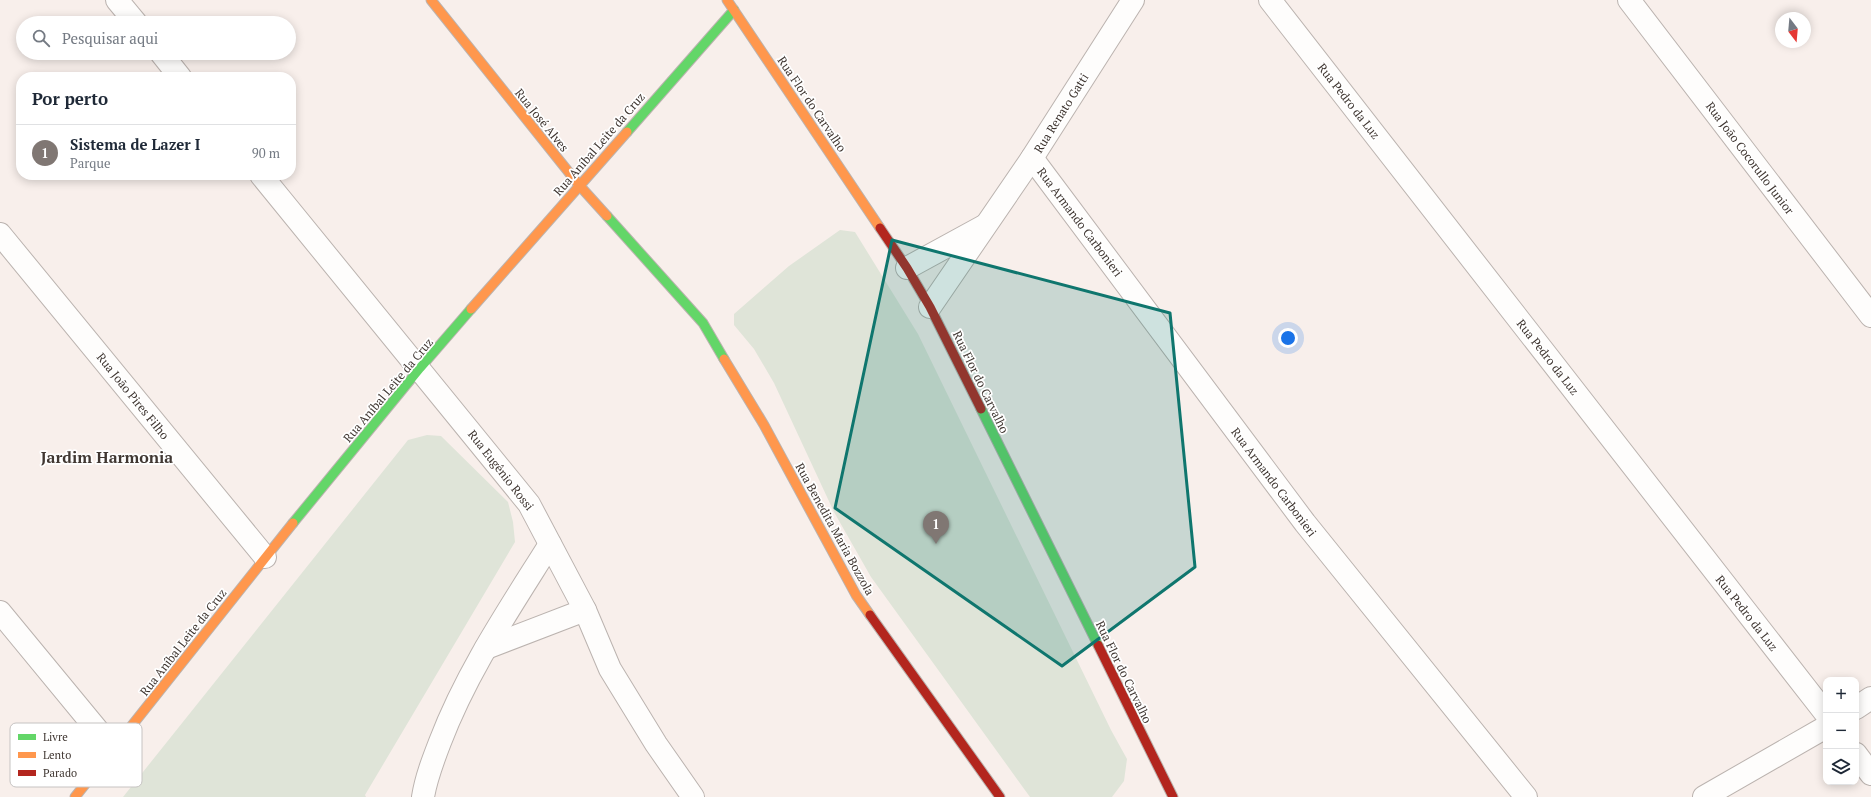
<!DOCTYPE html>
<html lang="pt">
<head>
<meta charset="utf-8">
<style>
	:root { --surface:#fff; --page:#f6f6f7; --text:#1f2937; --muted:#747a83; --line:#e0e1e3; --accent:#807773 }
	body { margin:0; font-family:"PT Serif",serif; background:var(--page); color:var(--text) }
	.controls { position:absolute; right:12px; bottom:12px; display:grid; overflow:hidden; border-radius:8px; box-shadow:0 2px 10px #0003 }
	.controls button { width:36px; height:36px; display:grid; place-items:center; padding:0; border:0; border-bottom:1px solid var(--line); background:var(--surface); color:var(--text); font:20px sans-serif }
	.compass { position:absolute; left:1775px; top:12px; width:36px; height:36px; border-radius:50%; background:var(--surface); box-shadow:0 2px 10px #0003; rotate:164deg }
	.you { position:absolute; left:1288px; top:338px; width:14px; height:14px; margin:-10px; border:3px solid #fff; border-radius:50%; background:#1a73e8; box-shadow:0 0 0 6px #1a73e833 }
	.badge { display:grid; place-items:center; width:26px; height:26px; border-radius:50%; background:var(--accent); color:#fff; font-size:13px; font-weight:700 }
	.pin { position:absolute; translate:-50% -33px; filter:drop-shadow(0 1px 2px #0008) }
	.pin::after { content:''; position:absolute; top:21px; width:14px; height:12px; background:inherit; clip-path:polygon(0 0,100% 0,50% 100%) }
	.list { margin:0; padding:0; list-style:none }
	h2 { display:flex; justify-content:space-between; align-items:center; height:52px; margin:0; padding:0 16px; font-size:17px }
	h2 small { font-size:13px; font-weight:400; color:var(--muted) }
	.list li { display:grid; grid-template-columns:26px 1fr auto; gap:12px; align-items:center; box-sizing:border-box; height:56px; padding:0 16px; border-top:1px solid var(--line) }
	.list b { display:block; font-size:15px; white-space:nowrap }
	.list p { margin:0; font-size:13px; white-space:nowrap; color:var(--muted) }
	.list em { font-size:13px; font-style:normal; color:var(--muted) }
	.icon { flex:none; width:22px; height:22px; fill:none; stroke:currentColor; stroke-width:2; stroke-linecap:round; stroke-linejoin:round }
	.map { position:relative; flex:none; width:1871px; height:797px; overflow:hidden }
	.search { position:absolute; background:var(--surface); box-shadow:0 2px 10px #0003; left:16px; top:16px; width:280px; height:44px; display:flex; align-items:center; gap:10px; box-sizing:border-box; padding:0 14px; border-radius:22px; color:var(--muted); font-size:15px }
	.panel { position:absolute; background:var(--surface); box-shadow:0 2px 10px #0003; left:16px; top:72px; width:280px; height:108px; border-radius:16px }
	.map>svg:first-child { display:block }
	.green { fill:#dfe4d8 }
	.lines { fill:none; stroke-linecap:round; stroke-linejoin:round }
	.street-casing { stroke:#bbb3af; stroke-width:24 }
	.fast-casing { stroke:#bbb3af; stroke-width:11 }
	.slow-casing { stroke:#bbb3af; stroke-width:11 }
	.jam-casing { stroke:#bbb3af; stroke-width:11 }
	.street { stroke:#fefdfc; stroke-width:22 }
	.fast { stroke:#63d668; stroke-width:9 }
	.slow { stroke:#ff974d; stroke-width:9 }
	.jam { stroke:#b3261e; stroke-width:9 }
	.marked { fill:#0f766e; fill-opacity:0.2; stroke:#0f766e; stroke-width:3; stroke-linejoin:round }
	.labels { text-anchor:middle; dominant-baseline:central; stroke-width:3.5; stroke-linejoin:round; paint-order:stroke }
	.street-label { font-size:12px; fill:#403732; stroke:#fff }
	.district-label { font-size:16px; font-weight:bold; fill:#403732; stroke:#fff }
	.key { fill:#fff; stroke:#c6c3c2; stroke-width:1 }
	.key-label { font-size:11px; fill:#403732 }
</style>
</head>
<body>
<div class="map">
<svg width="1871" height="797" viewBox="0 0 1871 797">
	<rect width="100%" height="100%" fill="#f8efeb"/>
	<g class="green">
		<path d="M840 230 855 232 918 334 1111 730 1127 759 1124 781 1112 797H1030L871 577 834 512 774 383 754 349 734 325V314L789 266Z"/>
		<path d="M427 435 441 436 508 502 513 522 515 542 365 795 366 797H123L408 440Z"/>
	</g>
	<g class="lines">
		<g class="street-casing">
			<g id="street">
				<path d="M117 0 136 23"/>
				<path d="M1270 0 1826 714"/>
				<path d="M1629 0 1871 316"/>
				<path d="M161 53 180 77"/>
				<path d="M1032 158 1305 523 1526 797"/>
				<path d="M261 175 529 504 585 610 610 669 656 744 693 797"/>
				<path d="M0 234 265 557"/>
				<path d="M907 268 984 226"/>
				<path d="M930 307 1032 158 1133 0"/>
				<path d="M0 612 113 749"/>
				<path d="M486 648 585 610"/>
				<path d="M1856 708 1871 698"/>
				<path d="M1856 754 1871 774"/>
				<path d="M423 797C426 778 433 760 440 742 467 671 510 608 550 544"/>
				<path d="M1704 797 1826 727"/>
			</g>
		</g>
		<g class="fast-casing">
			<g id="fast">
				<path d="M627 132 734 10"/>
				<path d="M607 216 703 323 724 359"/>
				<path d="M981 409 1098 645"/>
				<path d="M293 523 420 368 471 309"/>
			</g>
		</g>
		<g class="slow-casing">
			<g id="slow">
				<path d="M431 0 579 185 607 216"/>
				<path d="M727 0 880 228"/>
				<path d="M471 309 627 132"/>
				<path d="M724 359 764 425 856 595 870 615"/>
				<path d="M75 797 293 523"/>
			</g>
		</g>
		<g class="jam-casing">
			<g id="jam">
				<path d="M880 228 907 268 930 307 981 409"/>
				<path d="M870 615 1000 797"/>
				<path d="M1098 645 1173 797"/>
			</g>
		</g>
		<use href="#street" class="street"/>
		<use href="#fast" class="fast"/>
		<use href="#slow" class="slow"/>
		<use href="#jam" class="jam"/>
	</g>
	<path class="marked" d="M892 240 1170 313 1195 567 1062 666 835 508Z"/>
	<g class="labels">
		<g class="street-label">
			<text transform="translate(1349 101) rotate(52)">Rua Pedro da Luz</text>
			<text transform="translate(812 104) rotate(56)">Rua Flor do Carvalho</text>
			<text transform="translate(1061 113) rotate(-58)">Rua Renato Gatti</text>
			<text transform="translate(542 120) rotate(51)">Rua José Alves</text>
			<text transform="translate(599 144) rotate(-49)">Rua Aníbal Leite da Cruz</text>
			<text transform="translate(1750 158) rotate(53)">Rua João Cocorullo Junior</text>
			<text transform="translate(1080 222) rotate(53)">Rua Armando Carbonieri</text>
			<text transform="translate(1548 357) rotate(52)">Rua Pedro da Luz</text>
			<text transform="translate(981 382) rotate(64)">Rua Flor do Carvalho</text>
			<text transform="translate(388 390) rotate(-50)">Rua Aníbal Leite da Cruz</text>
			<text transform="translate(133 396) rotate(51)">Rua João Pires Filho</text>
			<text transform="translate(501 470) rotate(52)">Rua Eugênio Rossi</text>
			<text transform="translate(1274 482) rotate(53)">Rua Armando Carbonieri</text>
			<text transform="translate(835 529) rotate(61)">Rua Benedita Maria Bozzola</text>
			<text transform="translate(1747 613) rotate(52)">Rua Pedro da Luz</text>
			<text transform="translate(183 642) rotate(-52)">Rua Aníbal Leite da Cruz</text>
			<text transform="translate(1124 672) rotate(64)">Rua Flor do Carvalho</text>
		</g>
		<g class="district-label">
			<text x="107" y="457">Jardim Harmonia</text>
		</g>
	</g>
	<rect x="10" y="723" width="132" height="64" rx="6" class="key"/>
	<rect x="18" y="734" width="18" height="6" fill="#63d668"/>
	<rect x="18" y="752" width="18" height="6" fill="#ff974d"/>
	<rect x="18" y="770" width="18" height="6" fill="#b3261e"/>
	<g class="key-label">
		<text x="43" y="741">Livre</text>
		<text x="43" y="759">Lento</text>
		<text x="43" y="777">Parado</text>
	</g>
</svg>
<div class="controls">
<button>+</button>
<button>−</button>
<button><svg class="icon" aria-label="layers" viewBox="0 0 24 24"><path d="M12 4l9 5-9 5-9-5zM3 14l9 5 9-5"/></svg></button>
</div>
<svg class="compass" viewBox="-18 -18 36 36"><path d="M0-13l5 13h-10z" fill="#e53935"/><path d="M0 13l5-13h-10z" fill="#747a83"/></svg>
<div class="you"></div>
<div class="pin badge" style="left:936px;top:544px">1</div>
<div class="search"><svg class="icon" aria-label="search" viewBox="0 0 24 24"><circle cx="10" cy="10" r="6"/><path d="M15 15l6 6"/></svg>Pesquisar aqui</div>
<section class="panel">
<h2>Por perto<small></small></h2>
<ul class="list">
<li><span class="badge">1</span><div><b>Sistema de Lazer I</b><p>Parque</p></div><em>90 m</em></li>
</ul>
</section>
</div>
</body>
</html>
